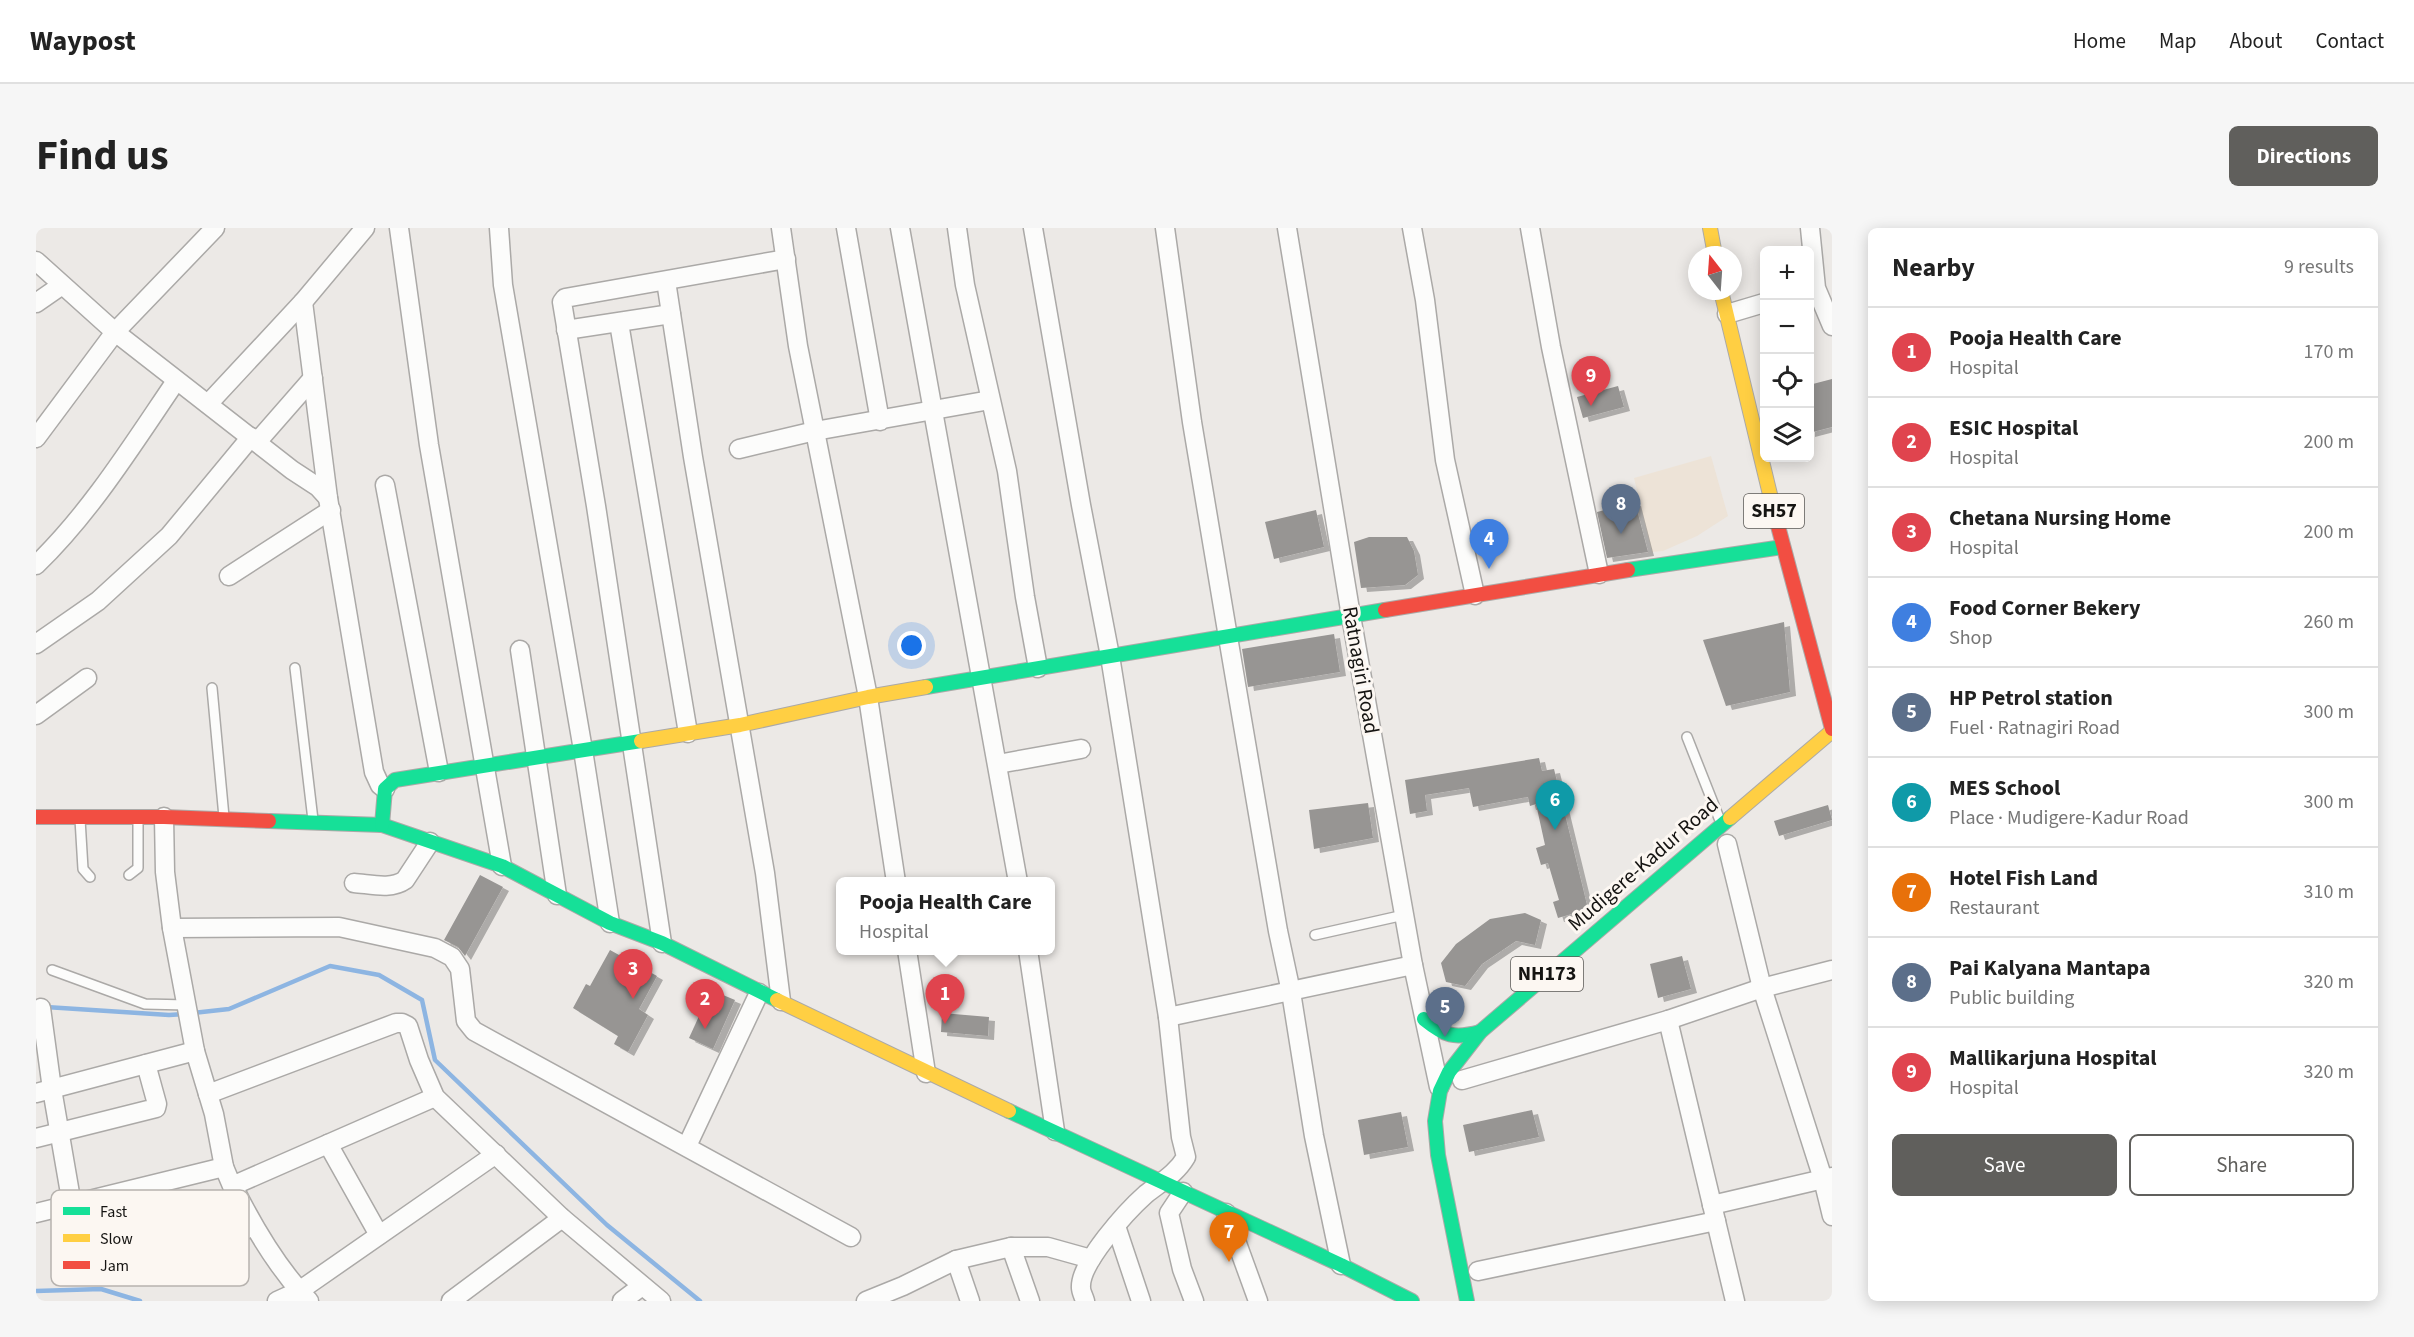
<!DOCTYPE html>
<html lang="en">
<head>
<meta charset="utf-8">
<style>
	:root { --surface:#fff; --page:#f6f6f6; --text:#222; --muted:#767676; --line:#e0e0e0; --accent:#605f5c }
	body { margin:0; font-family:"Source Sans 3",sans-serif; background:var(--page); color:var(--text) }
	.controls { position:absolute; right:18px; top:18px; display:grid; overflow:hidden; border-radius:9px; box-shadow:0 3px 15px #0003 }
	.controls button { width:54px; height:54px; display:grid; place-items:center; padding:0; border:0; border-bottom:2px solid var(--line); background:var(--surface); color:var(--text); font:30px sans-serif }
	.compass { position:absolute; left:1652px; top:18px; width:54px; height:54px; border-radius:50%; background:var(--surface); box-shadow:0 3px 15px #0003; rotate:343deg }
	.you { position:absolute; left:876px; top:418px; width:21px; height:21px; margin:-15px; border:4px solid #fff; border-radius:50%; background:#1a73e8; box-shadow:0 0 0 9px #1a73e833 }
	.badge { display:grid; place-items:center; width:39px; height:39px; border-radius:50%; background:var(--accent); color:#fff; font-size:20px; font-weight:700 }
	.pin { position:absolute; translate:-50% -50px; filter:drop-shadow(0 2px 3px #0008) }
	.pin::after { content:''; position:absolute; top:32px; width:21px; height:18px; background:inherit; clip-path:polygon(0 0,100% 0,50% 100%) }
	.popup { position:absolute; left:800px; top:649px; width:219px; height:78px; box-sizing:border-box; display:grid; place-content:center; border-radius:9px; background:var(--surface); filter:drop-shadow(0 2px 4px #0005); font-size:20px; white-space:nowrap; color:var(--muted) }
	.popup b { font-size:22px; color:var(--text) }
	.popup::after { content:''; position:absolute; left:50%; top:100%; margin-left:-12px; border:12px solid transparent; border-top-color:var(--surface) }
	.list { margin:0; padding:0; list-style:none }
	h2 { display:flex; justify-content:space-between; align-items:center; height:78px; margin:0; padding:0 24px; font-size:26px }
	h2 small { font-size:20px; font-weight:400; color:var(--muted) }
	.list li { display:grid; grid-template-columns:39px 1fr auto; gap:18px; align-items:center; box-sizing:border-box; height:90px; padding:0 24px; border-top:2px solid var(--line) }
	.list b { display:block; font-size:22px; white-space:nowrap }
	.list p { margin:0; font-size:20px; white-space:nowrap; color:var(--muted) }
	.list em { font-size:20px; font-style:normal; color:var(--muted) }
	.actions { display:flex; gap:12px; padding:18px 24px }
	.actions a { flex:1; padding:14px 0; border:2px solid var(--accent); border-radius:9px; text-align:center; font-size:21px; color:var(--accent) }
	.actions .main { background:var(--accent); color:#fff }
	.icon { flex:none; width:33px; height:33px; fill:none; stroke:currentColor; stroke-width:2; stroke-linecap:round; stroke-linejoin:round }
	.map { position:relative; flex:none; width:1796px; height:1073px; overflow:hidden; border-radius:9px }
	header { display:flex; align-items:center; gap:36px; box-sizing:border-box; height:84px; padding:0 30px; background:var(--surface); border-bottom:2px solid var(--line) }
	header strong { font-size:28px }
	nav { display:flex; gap:33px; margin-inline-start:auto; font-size:21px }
	.intro { display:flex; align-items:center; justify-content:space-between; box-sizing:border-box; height:144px; padding:0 36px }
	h1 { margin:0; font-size:42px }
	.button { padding:15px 27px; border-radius:9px; background:var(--accent); color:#fff; font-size:21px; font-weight:700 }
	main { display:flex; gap:36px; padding:0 36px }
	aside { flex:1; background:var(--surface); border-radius:9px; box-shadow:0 3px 15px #0003 }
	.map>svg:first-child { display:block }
	.education { fill:#ede3d7 }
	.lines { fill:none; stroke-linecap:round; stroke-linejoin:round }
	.stream { stroke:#8db5e2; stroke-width:4.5 }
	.building { fill:#979593; filter:url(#shadow) }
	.lane-casing { stroke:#aba9a7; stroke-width:12 }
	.street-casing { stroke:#aba9a7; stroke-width:21 }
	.fast-casing { stroke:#aba9a7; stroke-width:16 }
	.slow-casing { stroke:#aba9a7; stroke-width:16 }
	.jam-casing { stroke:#aba9a7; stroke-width:16 }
	.lane { stroke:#fcfcfb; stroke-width:9 }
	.street { stroke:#fcfcfb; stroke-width:18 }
	.fast { stroke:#16e098; stroke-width:14 }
	.slow { stroke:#ffcf43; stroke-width:14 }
	.jam { stroke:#f24e42; stroke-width:14 }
	.labels { text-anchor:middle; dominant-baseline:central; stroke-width:6; stroke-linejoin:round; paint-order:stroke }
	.shield { fill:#fcf7f2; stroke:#5a5855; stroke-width:1.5 }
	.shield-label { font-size:20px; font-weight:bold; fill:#151412 }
	.street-label { font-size:21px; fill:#151412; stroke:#fcf7f2 }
	.key { fill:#fcf7f2; stroke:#b7b3af; stroke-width:1.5 }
	.key-label { font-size:16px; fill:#151412 }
</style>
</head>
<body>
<header>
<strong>Waypost</strong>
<nav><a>Home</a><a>Map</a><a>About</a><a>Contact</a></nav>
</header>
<div class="intro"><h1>Find us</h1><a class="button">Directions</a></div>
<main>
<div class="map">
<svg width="1796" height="1073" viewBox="0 0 1796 1073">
	<defs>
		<filter id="shadow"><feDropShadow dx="6" dy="4" stdDeviation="0" flood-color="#0004"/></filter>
	</defs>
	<rect width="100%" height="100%" fill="#ece9e6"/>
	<path class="education" d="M1675 228 1692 288 1661 308 1627 323 1616 324 1598 250Z"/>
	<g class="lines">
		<g class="stream">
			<path d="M10 779 133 787 149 786"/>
			<path d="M157 785 193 781 294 738 343 747 386 772 399 832 571 997 664 1073"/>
			<path d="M0 1063 65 1061 104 1073"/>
		</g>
	</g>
	<g class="building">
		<path d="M1796 151V199L1773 205V157Z"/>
		<path d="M1582 158 1588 179 1547 190 1541 169Z"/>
		<path d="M1599 274 1612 324 1571 330 1561 284Z"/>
		<path d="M1280 282 1288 319 1238 331 1229 294Z"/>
		<path d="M1333 309H1371L1378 323 1382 347 1369 357 1325 360 1318 314Z"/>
		<path d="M1748 394 1754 464 1690 478 1667 412Z"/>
		<path d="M1298 406 1304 444 1212 459 1206 421Z"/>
		<path d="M1503 530 1506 543 1518 541 1552 681 1522 690 1517 674 1523 672 1512 635 1505 637 1500 620 1509 617 1500 576 1494 578 1492 569 1437 579 1433 560 1389 567 1391 583 1374 586 1369 552Z"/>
		<path d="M1332 575 1337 610 1278 621 1273 582Z"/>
		<path d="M1792 577 1796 592 1743 608 1738 593Z"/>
		<path d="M444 647 467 659 429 728 422 719 408 712Z"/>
		<path d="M1489 685 1505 692 1499 717 1480 713 1446 736 1429 758 1410 754 1405 735 1420 716 1454 691Z"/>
		<path d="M574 722 621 748 603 781 612 787 592 824 578 816 582 808 537 780 550 756 554 758Z"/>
		<path d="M1646 728 1655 761 1622 770 1614 736Z"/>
		<path d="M675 762 699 772 677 821 653 810Z"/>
		<path d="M906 785 953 789 952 808 905 804Z"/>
		<path d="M1496 882 1503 909 1433 924 1427 897Z"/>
		<path d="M1365 884 1372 919 1328 927 1322 892Z"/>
	</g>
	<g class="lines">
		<g class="lane-casing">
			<g id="lane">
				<path d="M259 440 277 592"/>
				<path d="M176 460 188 589"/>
				<path d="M1651 509 1683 590"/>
				<path d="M44 591 47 641 54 649"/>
				<path d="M93 647 102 640V591"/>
				<path d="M1279 707 1368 687"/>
				<path d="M16 742 109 776 151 777"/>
			</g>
		</g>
		<g class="street-casing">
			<g id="street">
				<path d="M363 0 393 217 466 638"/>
				<path d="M463 0 467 57 547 522 574 695"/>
				<path d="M745 0 762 118 832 469 860 654"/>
				<path d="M810 0 844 193"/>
				<path d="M864 0 982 654"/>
				<path d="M921 0 929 57 971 243 989 369 1002 440"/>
				<path d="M997 0 1045 277 1074 428 1132 789 1145 909 1150 929C1140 946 1125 954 1110 966 1092 982 1043 1035 1045 1060 1045 1064 1048 1069 1049 1073"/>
				<path d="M1129 0 1156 194 1192 409 1242 703 1255 764 1278 908 1305 1037"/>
				<path d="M1251 0 1315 388 1377 737 1403 859"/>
				<path d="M1376 0 1389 72 1409 232 1439 367"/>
				<path d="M1494 0 1515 119 1563 346"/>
				<path d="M1774 0 1780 60 1796 98"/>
				<path d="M0 33 79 104 256 242 282 259 292 270"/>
				<path d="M630 53 657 229 729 645 745 773"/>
				<path d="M267 74 292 270 338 544 344 557 349 561"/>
				<path d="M0 75 26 57"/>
				<path d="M1691 86 1728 75"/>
				<path d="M583 95 652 505"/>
				<path d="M530 102 635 86"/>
				<path d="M172 176 267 74 329 0"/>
				<path d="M0 210 79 104 179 0"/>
				<path d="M221 214 277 150"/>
				<path d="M703 221 779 203 954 172"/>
				<path d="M349 257 403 544"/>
				<path d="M0 337C55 284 97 216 140 153"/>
				<path d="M193 348 295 282"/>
				<path d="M0 416 62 373 133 308 215 209"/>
				<path d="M484 422 521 667"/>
				<path d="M0 487 51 450"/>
				<path d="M962 536 1045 521"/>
				<path d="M128 589 129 644 136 700 159 823 178 886 188 939 196 958 399 869"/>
				<path d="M1691 616 1726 760 1787 951 1796 988"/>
				<path d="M318 655C334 656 355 662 369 652L394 614"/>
				<path d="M136 700 303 699 399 720 416 729 424 741 430 793 438 803 815 1009"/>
				<path d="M626 715 560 278 526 74 529 70 750 31"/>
				<path d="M871 722 890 845"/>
				<path d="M992 722 1019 903"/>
				<path d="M5 780 16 861 36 977"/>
				<path d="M1132 789 1377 737"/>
				<path d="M1632 792 1699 1073"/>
				<path d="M1426 852 1632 792 1726 760 1796 742"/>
				<path d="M0 865 159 823"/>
				<path d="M172 866 360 795H366L372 798 383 832 399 869 526 990 625 1073"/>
				<path d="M0 910 120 880 121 876 110 836"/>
				<path d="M292 916 343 1007"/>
				<path d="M651 918 723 765"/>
				<path d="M198 960C218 1000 242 1041 273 1073"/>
				<path d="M1147 964 1133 985 1146 1041 1158 1073"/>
				<path d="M39 977 46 1008C60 1019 180 976 202 969"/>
				<path d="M1676 977 1796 949"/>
				<path d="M0 985 188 939"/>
				<path d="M1190 985 1222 1073"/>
				<path d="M1080 998 1105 1073"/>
				<path d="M975 1019 994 1073"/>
				<path d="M920 1032 934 1073"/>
				<path d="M137 1036 217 998"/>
				<path d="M1442 1043 1680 993"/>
				<path d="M241 1073 263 1063 460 926"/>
				<path d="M415 1073 526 990"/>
				<path d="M586 1073 606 1058"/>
				<path d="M830 1073 867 1058 920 1032 975 1019H1012L1055 1031"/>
			</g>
		</g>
		<g class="fast-casing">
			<g id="fast">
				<path d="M1592 342 1747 319"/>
				<path d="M890 459 1349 382"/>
				<path d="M233 593 346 597 466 638 574 695 626 715 741 772"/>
				<path d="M346 597 349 561 359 552 605 513"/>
				<path d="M1388 791C1409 808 1418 811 1444 804"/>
				<path d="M973 883 1305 1037 1376 1073"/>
				<path d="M1431 1073 1402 927 1399 893 1404 863 1413 844 1444 804 1694 590"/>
			</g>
		</g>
		<g class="slow-casing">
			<g id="slow">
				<path d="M1674 0 1679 27"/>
				<path d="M1685 63 1738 283"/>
				<path d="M605 513 704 497 832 469 890 459"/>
				<path d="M1694 590 1796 503"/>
				<path d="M741 772 973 883"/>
			</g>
		</g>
		<g class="jam-casing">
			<g id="jam">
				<path d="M1738 283 1796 501"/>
				<path d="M1349 382 1592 342"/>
				<path d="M0 589H128L233 593"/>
			</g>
		</g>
		<use href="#lane" class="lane"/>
		<use href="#street" class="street"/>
		<use href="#fast" class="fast"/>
		<use href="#slow" class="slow"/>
		<use href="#jam" class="jam"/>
	</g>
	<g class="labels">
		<g class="shield">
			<rect x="1708" y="266" width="60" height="34" rx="4.5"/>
			<rect x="1475" y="729" width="72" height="34" rx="4.5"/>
		</g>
		<g class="shield-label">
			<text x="1738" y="283">SH57</text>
			<text x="1511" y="746">NH173</text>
		</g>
		<g class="street-label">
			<text transform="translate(1325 442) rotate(80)">Ratnagiri Road</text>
			<text transform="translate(1607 636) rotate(-41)">Mudigere-Kadur Road</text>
		</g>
	</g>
	<rect x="15" y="962" width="198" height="96" rx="9" class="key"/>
	<rect x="27" y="979" width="27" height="8" fill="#16e098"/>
	<rect x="27" y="1006" width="27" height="8" fill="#ffcf43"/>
	<rect x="27" y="1033" width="27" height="8" fill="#f24e42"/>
	<g class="key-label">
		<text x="64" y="989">Fast</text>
		<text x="64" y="1016">Slow</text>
		<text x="64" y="1043">Jam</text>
	</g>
</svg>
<div class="controls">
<button>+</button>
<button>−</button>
<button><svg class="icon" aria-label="locate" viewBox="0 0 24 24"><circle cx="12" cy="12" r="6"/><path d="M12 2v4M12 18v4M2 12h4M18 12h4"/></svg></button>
<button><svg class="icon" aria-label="layers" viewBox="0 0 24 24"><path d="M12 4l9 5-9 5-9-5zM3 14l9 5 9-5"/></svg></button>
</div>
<svg class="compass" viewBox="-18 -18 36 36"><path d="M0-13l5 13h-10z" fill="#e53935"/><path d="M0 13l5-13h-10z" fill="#767676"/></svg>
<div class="you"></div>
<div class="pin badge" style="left:909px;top:796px;background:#e0444e">1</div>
<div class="popup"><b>Pooja Health Care</b>Hospital</div>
<div class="pin badge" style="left:669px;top:801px;background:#e0444e">2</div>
<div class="pin badge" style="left:597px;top:771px;background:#e0444e">3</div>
<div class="pin badge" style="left:1453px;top:341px;background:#3f7fe0">4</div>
<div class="pin badge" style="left:1409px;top:809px;background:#5c6f8a">5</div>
<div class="pin badge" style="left:1519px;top:602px;background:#0f9aa8">6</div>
<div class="pin badge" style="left:1193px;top:1034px;background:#e8710a">7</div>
<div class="pin badge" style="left:1585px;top:306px;background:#5c6f8a">8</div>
<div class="pin badge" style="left:1555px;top:178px;background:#e0444e">9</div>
</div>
<aside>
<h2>Nearby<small>9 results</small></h2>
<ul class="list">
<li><span class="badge" style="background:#e0444e">1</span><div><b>Pooja Health Care</b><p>Hospital</p></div><em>170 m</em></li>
<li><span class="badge" style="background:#e0444e">2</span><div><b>ESIC Hospital</b><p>Hospital</p></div><em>200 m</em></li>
<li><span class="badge" style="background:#e0444e">3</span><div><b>Chetana Nursing Home</b><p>Hospital</p></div><em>200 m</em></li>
<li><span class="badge" style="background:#3f7fe0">4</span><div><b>Food Corner Bekery</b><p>Shop</p></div><em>260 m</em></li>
<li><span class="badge" style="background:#5c6f8a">5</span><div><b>HP Petrol station</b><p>Fuel · Ratnagiri Road</p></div><em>300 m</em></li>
<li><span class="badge" style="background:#0f9aa8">6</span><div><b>MES School</b><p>Place · Mudigere-Kadur Road</p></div><em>300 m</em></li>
<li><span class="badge" style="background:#e8710a">7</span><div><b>Hotel Fish Land</b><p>Restaurant</p></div><em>310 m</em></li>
<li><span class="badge" style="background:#5c6f8a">8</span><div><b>Pai Kalyana Mantapa</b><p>Public building</p></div><em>320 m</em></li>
<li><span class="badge" style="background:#e0444e">9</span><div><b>Mallikarjuna Hospital</b><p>Hospital</p></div><em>320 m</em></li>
</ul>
<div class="actions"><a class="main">Save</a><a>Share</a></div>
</aside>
</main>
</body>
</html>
